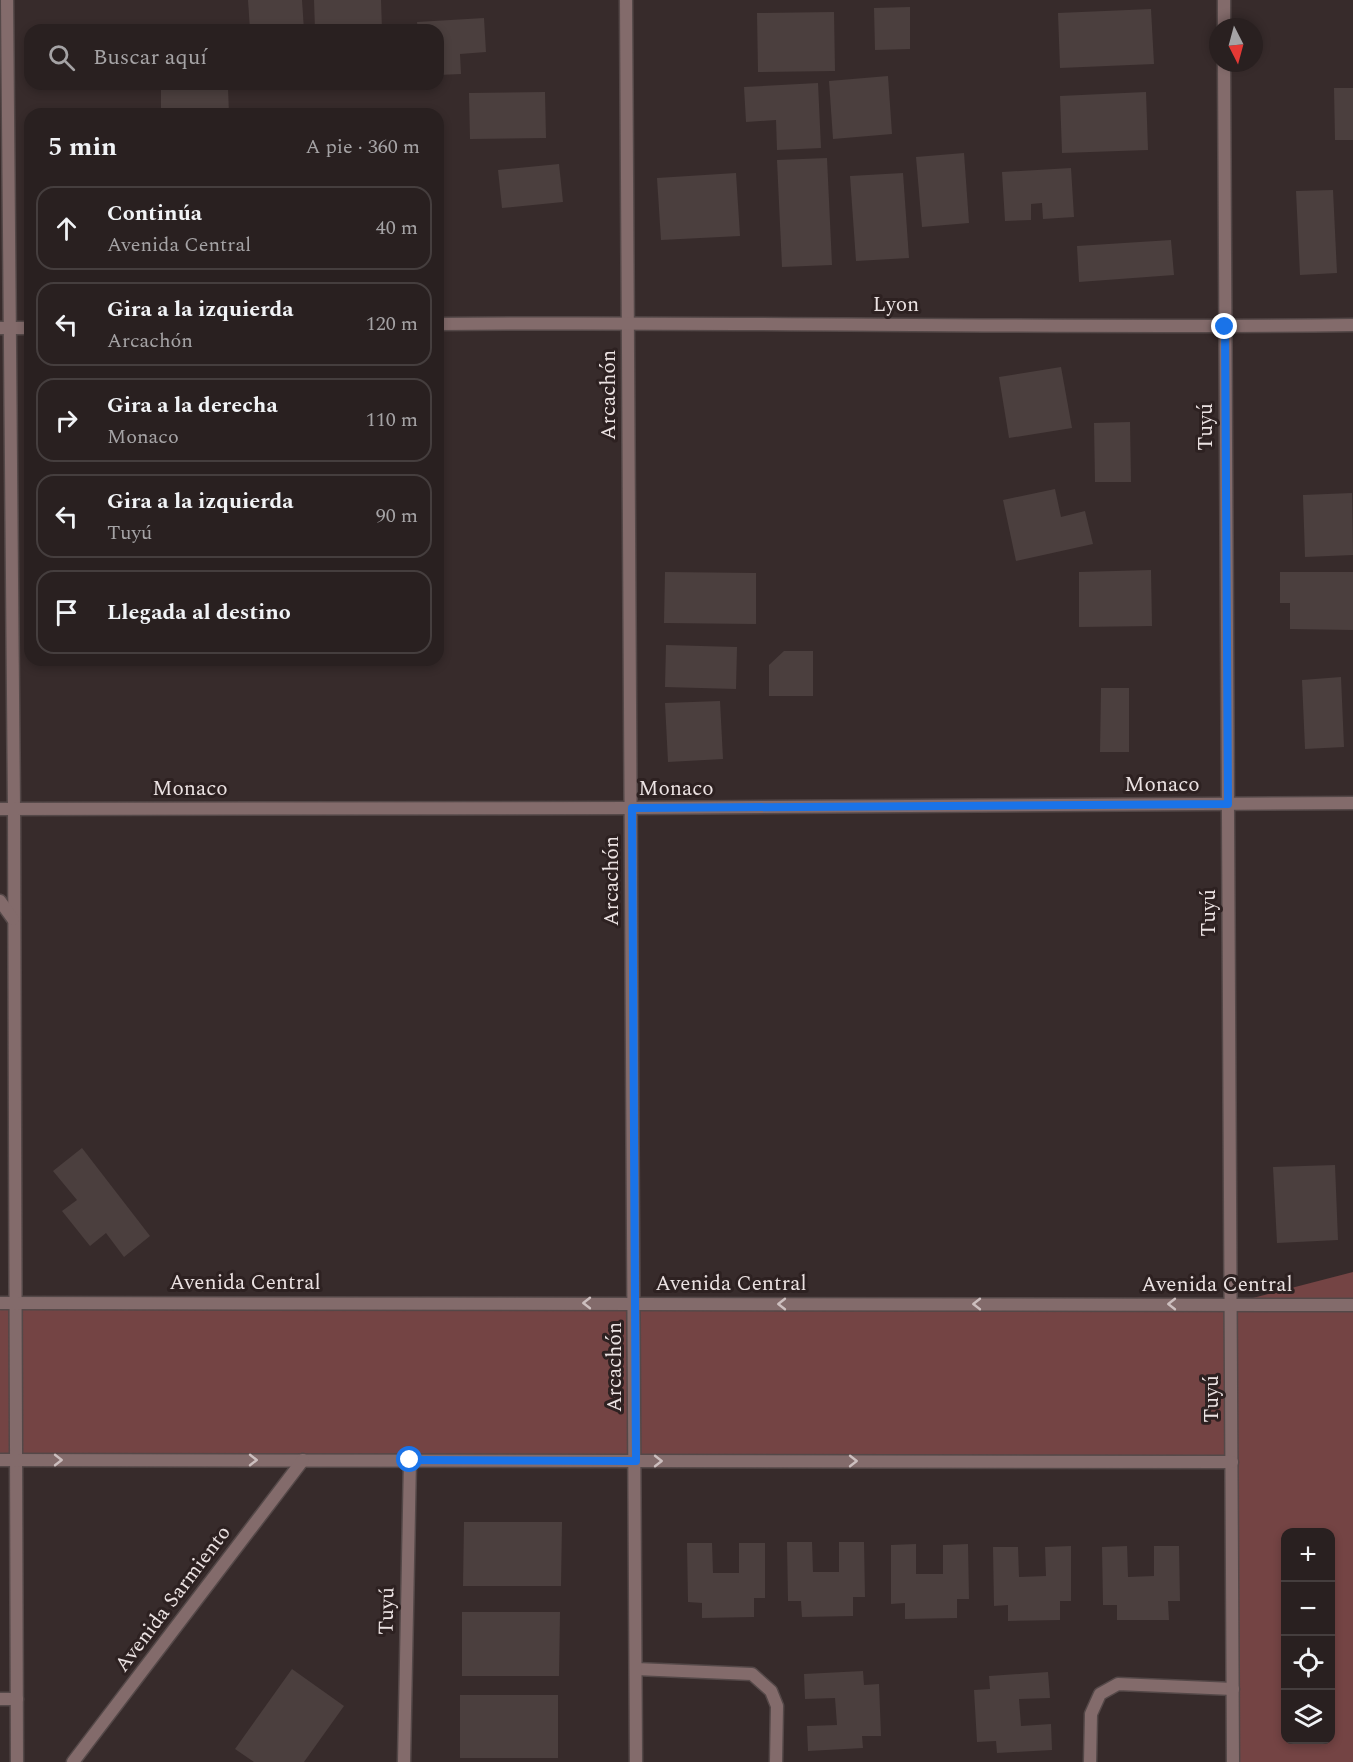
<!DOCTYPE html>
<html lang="es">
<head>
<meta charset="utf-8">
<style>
	:root { --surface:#292020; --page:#312829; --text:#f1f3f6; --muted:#a5a3a5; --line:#453e3e }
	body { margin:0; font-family:Spectral,serif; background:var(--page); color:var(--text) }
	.controls { position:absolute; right:18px; bottom:18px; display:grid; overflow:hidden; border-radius:12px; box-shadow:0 3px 9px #0003 }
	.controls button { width:54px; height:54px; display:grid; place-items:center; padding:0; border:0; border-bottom:2px solid var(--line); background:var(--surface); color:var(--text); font:30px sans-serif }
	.compass { position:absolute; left:1209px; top:18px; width:54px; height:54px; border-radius:50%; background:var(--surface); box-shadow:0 3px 9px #0003; rotate:174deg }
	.stop { position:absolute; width:18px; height:18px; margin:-14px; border:4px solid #1a73e8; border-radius:50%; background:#fff }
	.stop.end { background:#1a73e8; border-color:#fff; box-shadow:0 2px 6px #0008 }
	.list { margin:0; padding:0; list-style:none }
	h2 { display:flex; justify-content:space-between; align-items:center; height:78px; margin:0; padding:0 24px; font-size:26px }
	h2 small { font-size:20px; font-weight:400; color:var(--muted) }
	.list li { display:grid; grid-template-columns:39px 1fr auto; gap:18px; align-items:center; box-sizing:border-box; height:84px; margin:0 12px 12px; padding:0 12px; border:2px solid var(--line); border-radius:18px }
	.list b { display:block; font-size:22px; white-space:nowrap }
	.list p { margin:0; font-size:20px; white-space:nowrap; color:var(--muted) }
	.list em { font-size:20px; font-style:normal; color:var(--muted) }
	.icon { flex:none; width:33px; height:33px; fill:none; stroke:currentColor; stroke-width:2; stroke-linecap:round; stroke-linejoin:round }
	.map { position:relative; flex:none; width:1353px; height:1762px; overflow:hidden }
	.search { position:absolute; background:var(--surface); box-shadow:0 3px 9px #0003; left:24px; top:24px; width:420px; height:66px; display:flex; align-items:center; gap:15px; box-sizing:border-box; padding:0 21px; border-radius:18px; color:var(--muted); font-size:22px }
	.panel { position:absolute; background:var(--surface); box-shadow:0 3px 9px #0003; left:24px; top:108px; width:420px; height:558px; border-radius:18px }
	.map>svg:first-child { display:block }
	.green { fill:#744444; fill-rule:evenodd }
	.building { fill:#4b3f3e }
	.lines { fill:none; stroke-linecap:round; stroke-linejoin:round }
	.service-casing { stroke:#544848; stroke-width:15 }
	.minor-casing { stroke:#544848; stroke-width:15 }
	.service { stroke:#836b6b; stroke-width:12 }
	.minor { stroke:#836b6b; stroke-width:12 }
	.oneway { stroke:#ccbebe }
	.route { stroke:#1a73e8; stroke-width:8 }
	.labels { text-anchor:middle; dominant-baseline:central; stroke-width:6; stroke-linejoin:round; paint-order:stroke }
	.street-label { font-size:21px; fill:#ebe2e2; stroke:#2d2121 }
</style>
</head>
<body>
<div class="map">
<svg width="1353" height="1762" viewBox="0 0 1353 1762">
	<rect width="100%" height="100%" fill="#372b2b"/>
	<path class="green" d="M1353 1272V1762H1233L1231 1462 0 1460V1303L1230 1304ZM1286 1532H1330V1740H1286Z"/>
	<g class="building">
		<path d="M248 0H302L304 30H250Z"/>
		<path d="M314 0H381L382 30H315Z"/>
		<path d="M910 7V49L875 50 874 8Z"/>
		<path d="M1151 9 1154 64 1060 68 1058 13Z"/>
		<path d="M834 12 835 71 758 72 757 13Z"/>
		<path d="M484 18 486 52 460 54 461 74 438 75V30H418L417 22Z"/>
		<path d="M888 76 892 134 833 139 829 81Z"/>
		<path d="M818 83 821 148 777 150 776 120 746 122 744 87Z"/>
		<path d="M228 88 229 114H161V90Z"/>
		<path d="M1334 88H1353V140H1335Z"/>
		<path d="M545 92 546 138 470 139 469 93Z"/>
		<path d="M1146 92 1148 150 1062 153 1060 96Z"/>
		<path d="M964 153 969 223 922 227 916 157Z"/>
		<path d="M827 158 832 265 782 267 777 160Z"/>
		<path d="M559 164 563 202 502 208 498 170Z"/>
		<path d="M1071 168 1074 217 1043 219 1042 203 1031 204V220L1005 221 1002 172Z"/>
		<path d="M736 173 740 236 661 240 657 178Z"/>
		<path d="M903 173 909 258 856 261 850 176Z"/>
		<path d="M1333 190 1337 273 1300 275 1296 191Z"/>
		<path d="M1171 240 1174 275 1079 282 1077 246Z"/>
		<path d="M1061 367 1072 428 1009 438 999 377Z"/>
		<path d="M1130 422 1131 482H1095L1094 423Z"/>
		<path d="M1055 489 1061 517 1085 511 1093 544 1016 561 1003 500Z"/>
		<path d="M1352 493 1353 555 1305 557 1303 495Z"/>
		<path d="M1151 570 1152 626 1079 627V572Z"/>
		<path d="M665 572 756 573V624L664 623Z"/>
		<path d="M1280 572H1353V630L1290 629V603H1280Z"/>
		<path d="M666 645 737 647 736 689 665 687Z"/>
		<path d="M784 651H813V696H769V665Z"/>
		<path d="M1341 677 1344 747 1305 749 1302 680Z"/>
		<path d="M1101 688H1129V752H1100Z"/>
		<path d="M720 701 723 759 668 762 665 703Z"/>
		<path d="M82 1148 150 1236 124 1257 106 1233 90 1246 62 1211 77 1200 53 1171Z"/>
		<path d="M1335 1165 1338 1240 1277 1243 1273 1167Z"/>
		<path d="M464 1522H562L561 1586H463Z"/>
		<path d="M787 1542H812L813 1572H839V1542H864L865 1597H853V1616L802 1617 801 1601H788Z"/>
		<path d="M687 1543H712L713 1573H739V1543H765V1598H754V1617L702 1618V1603L688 1602Z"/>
		<path d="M916 1544V1574H943V1545L968 1544 969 1599H957V1618L905 1619V1603L891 1604V1545Z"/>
		<path d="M1071 1546V1601H1060V1620L1008 1621V1605L994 1606 993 1547H1018L1019 1577 1046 1576 1045 1547Z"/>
		<path d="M1127 1546 1128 1577 1154 1576V1546H1179L1180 1601H1168L1169 1620H1117V1605H1103L1102 1547Z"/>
		<path d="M462 1612H560L559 1676H462Z"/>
		<path d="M292 1669 344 1706 304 1762H254L235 1749Z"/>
		<path d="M863 1671 864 1685 879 1684 881 1736H862L863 1748 808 1751 807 1726 837 1725 835 1698 805 1699 804 1674Z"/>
		<path d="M1048 1672 1050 1698 1019 1699 1021 1726 1051 1724 1052 1750 997 1753 996 1741 977 1742 974 1690 990 1689 989 1676Z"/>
		<rect x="460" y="1695" width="98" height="63"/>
	</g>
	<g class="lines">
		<g class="service-casing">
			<g id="service">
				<path d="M636 1669 752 1674 771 1691 777 1706 776 1762"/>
				<path d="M0 1699H17"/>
				<path d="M1090 1762 1091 1714 1100 1694 1118 1684 1233 1689"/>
			</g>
		</g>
		<g class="minor-casing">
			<g id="minor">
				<path d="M7 0 14 809 17 1762"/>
				<path d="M626 0 636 1762"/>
				<path d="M1224 0V27"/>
				<path d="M1224 63 1233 1762"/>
				<path d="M438 324C743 321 1048 329 1353 325"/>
				<path d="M0 328H30"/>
				<path d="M0 809 632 808 1353 803"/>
				<path d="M0 901 13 919"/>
				<path d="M0 1303 1353 1305"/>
				<path d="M0 1460 1232 1462"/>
				<path d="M73 1762 303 1460"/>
				<path d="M404 1762 410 1460"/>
			</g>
		</g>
		<use href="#service" class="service"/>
		<use href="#minor" class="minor"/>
	</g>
	<defs><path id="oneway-chevron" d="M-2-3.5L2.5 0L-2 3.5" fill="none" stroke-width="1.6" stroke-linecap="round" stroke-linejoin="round" transform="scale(1.5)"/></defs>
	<g class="oneway">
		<use href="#oneway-chevron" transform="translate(587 1303) rotate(-180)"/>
		<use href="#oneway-chevron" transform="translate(782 1304) rotate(-180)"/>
		<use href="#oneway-chevron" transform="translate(977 1304) rotate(-180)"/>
		<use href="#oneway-chevron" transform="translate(1172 1304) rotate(-180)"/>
		<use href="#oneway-chevron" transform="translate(58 1460)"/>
		<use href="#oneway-chevron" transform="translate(253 1460)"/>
		<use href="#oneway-chevron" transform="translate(658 1461)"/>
		<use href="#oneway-chevron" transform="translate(853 1461)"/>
	</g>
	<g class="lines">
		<path class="route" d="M410 1460 636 1461 632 808 1228 804 1225 327"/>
	</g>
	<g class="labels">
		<g class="street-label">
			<text x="896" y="305">Lyon</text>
			<text transform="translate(609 395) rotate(-90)">Arcachón</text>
			<text transform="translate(1206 427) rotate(-90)">Tuyú</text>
			<text x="1162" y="785">Monaco</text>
			<text x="190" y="789">Monaco</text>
			<text x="676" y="789">Monaco</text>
			<text transform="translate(612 881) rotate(-90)">Arcachón</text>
			<text transform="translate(1209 913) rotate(-90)">Tuyú</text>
			<text x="245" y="1283">Avenida Central</text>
			<text x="731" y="1284">Avenida Central</text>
			<text x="1217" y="1285">Avenida Central</text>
			<text transform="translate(615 1367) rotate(-90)">Arcachón</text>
			<text transform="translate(1212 1399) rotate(-90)">Tuyú</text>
			<text transform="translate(173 1599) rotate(-53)">Avenida Sarmiento</text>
			<text transform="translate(387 1611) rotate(-89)">Tuyú</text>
		</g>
	</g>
</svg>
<div class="controls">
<button>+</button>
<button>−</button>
<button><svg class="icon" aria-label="locate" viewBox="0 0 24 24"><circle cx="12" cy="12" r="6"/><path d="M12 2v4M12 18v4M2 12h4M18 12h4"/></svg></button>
<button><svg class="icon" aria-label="layers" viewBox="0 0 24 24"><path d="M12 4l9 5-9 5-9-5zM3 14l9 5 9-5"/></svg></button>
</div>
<svg class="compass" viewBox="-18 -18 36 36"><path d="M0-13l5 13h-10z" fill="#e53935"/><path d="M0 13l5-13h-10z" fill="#a5a3a5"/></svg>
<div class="stop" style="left:410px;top:1460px"></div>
<div class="stop end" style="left:1225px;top:327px"></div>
<div class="search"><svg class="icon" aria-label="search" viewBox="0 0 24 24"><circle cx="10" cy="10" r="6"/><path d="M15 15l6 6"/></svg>Buscar aquí</div>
<section class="panel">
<h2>5 min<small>A pie · 360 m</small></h2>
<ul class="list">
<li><svg class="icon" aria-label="ahead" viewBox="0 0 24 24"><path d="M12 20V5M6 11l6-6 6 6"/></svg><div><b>Continúa</b><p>Avenida Central</p></div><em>40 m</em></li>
<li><svg class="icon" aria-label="left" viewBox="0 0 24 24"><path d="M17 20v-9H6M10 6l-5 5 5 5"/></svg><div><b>Gira a la izquierda</b><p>Arcachón</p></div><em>120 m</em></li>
<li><svg class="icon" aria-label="right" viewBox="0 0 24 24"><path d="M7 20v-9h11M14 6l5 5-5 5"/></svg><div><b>Gira a la derecha</b><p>Monaco</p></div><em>110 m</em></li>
<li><svg class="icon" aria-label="left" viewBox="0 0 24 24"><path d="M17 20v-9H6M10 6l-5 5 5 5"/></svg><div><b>Gira a la izquierda</b><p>Tuyú</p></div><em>90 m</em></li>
<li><svg class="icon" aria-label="arrive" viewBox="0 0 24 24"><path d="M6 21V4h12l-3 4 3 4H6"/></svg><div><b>Llegada al destino</b></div></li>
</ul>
</section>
</div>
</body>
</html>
